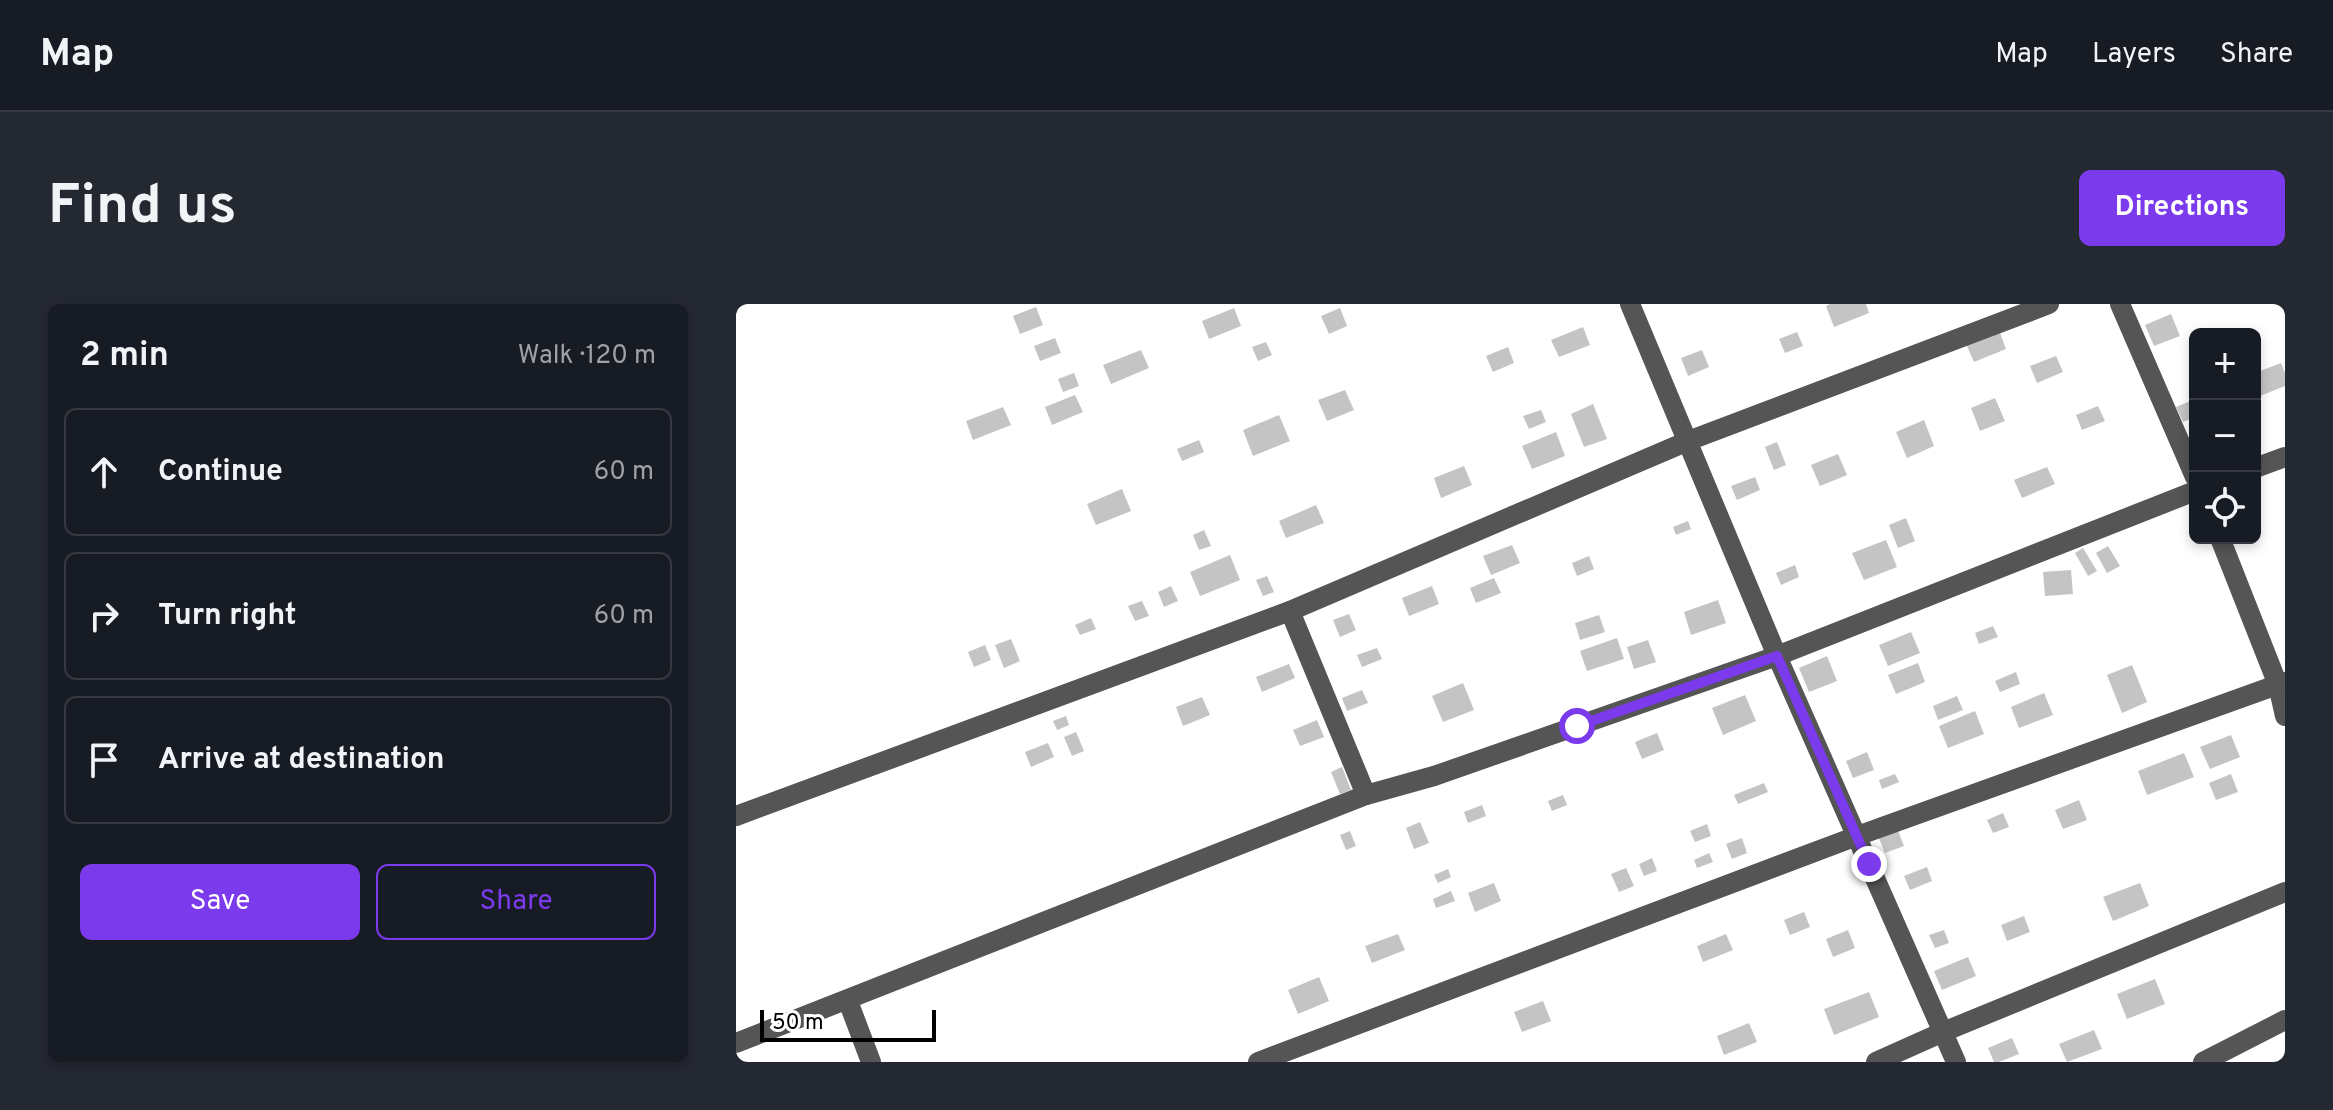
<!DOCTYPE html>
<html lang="en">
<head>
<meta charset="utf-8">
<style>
	:root { --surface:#171b24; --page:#242831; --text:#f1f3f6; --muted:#9ea1a6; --line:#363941; --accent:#7c3aed }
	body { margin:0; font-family:Overpass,sans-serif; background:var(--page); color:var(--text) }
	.controls { position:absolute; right:24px; top:24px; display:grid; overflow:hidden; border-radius:12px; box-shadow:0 4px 12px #0003 }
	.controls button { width:72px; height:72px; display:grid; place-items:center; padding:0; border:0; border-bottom:2px solid var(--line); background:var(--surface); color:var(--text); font:40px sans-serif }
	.scale { position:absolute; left:24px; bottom:20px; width:176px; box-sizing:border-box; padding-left:8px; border:4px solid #000; border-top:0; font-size:22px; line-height:28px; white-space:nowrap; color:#000; -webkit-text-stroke:6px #fff; paint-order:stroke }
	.stop { position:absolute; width:24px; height:24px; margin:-18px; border:6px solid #7c3aed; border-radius:50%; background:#fff }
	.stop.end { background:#7c3aed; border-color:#fff; box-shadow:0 2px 8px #0008 }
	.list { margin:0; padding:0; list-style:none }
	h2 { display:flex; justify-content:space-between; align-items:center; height:104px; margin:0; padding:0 32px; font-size:34px }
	h2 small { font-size:26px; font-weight:400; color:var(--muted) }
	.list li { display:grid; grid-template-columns:52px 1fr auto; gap:24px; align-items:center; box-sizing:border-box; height:128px; margin:0 16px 16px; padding:0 16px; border:2px solid var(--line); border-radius:12px }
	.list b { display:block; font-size:30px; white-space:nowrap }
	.list em { font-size:26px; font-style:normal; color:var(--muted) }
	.actions { display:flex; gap:16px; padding:24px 32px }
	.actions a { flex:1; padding:18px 0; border:2px solid var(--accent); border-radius:12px; text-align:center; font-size:28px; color:var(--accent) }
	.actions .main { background:var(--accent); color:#fff }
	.icon { flex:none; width:44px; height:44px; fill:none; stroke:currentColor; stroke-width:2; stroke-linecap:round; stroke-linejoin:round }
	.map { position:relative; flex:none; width:1549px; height:758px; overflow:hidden; border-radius:12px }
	header { display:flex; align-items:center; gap:48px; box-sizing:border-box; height:112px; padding:0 40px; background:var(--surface); border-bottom:2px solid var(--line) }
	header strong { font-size:38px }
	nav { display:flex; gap:44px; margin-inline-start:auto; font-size:28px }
	.intro { display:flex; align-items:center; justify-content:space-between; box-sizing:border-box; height:192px; padding:0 48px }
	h1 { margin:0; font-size:56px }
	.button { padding:20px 36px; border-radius:12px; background:var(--accent); color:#fff; font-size:28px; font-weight:700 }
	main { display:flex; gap:48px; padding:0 48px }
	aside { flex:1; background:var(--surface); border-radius:12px; box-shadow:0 4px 12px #0003 }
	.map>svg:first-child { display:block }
	.building { fill:#c4c4c4 }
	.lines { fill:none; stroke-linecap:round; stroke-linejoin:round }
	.minor { stroke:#555; stroke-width:20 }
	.route { stroke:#7c3aed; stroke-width:10 }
</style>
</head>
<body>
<header>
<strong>Map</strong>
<nav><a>Map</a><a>Layers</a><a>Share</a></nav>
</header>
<div class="intro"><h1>Find us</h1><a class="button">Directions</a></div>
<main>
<aside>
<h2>2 min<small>Walk · 120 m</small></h2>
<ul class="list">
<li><svg class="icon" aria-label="ahead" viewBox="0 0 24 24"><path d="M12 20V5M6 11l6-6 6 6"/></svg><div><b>Continue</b></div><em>60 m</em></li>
<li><svg class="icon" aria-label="right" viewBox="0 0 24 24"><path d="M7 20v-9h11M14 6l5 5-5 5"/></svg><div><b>Turn right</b></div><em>60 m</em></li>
<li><svg class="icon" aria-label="arrive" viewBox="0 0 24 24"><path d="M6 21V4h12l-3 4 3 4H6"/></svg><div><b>Arrive at destination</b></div></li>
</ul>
<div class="actions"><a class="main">Save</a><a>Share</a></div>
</aside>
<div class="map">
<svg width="1549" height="758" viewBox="0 0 1549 758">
	<rect width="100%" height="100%" fill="#fff"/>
	<g class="building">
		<path d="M1094 0H1130L1133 9 1098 23 1090 2Z"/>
		<path d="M300 3 307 21 284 30 277 12Z"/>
		<path d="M498 4 505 22 473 35 466 17Z"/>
		<path d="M604 4 611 22 593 30 585 12Z"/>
		<path d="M1435 10 1444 32 1418 42 1409 21Z"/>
		<path d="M847 23 854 41 823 53 815 36Z"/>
		<path d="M1263 26 1270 45 1238 58 1230 40Z"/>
		<path d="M1061 28 1067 42 1049 49 1043 35Z"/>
		<path d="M319 34 325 49 304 57 298 42Z"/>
		<path d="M530 38 536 51 522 57 516 43Z"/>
		<path d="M772 43 778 59 757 68 750 52Z"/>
		<path d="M405 46 413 64 375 80 367 61Z"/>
		<path d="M966 46 973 63 952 72 945 54Z"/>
		<path d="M1320 52 1327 68 1301 79 1294 62Z"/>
		<path d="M1545 59 1549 69V82L1524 92 1519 79V69Z"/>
		<path d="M338 69 343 82 327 88 322 75Z"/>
		<path d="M609 86 618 106 591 117 582 96Z"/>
		<path d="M339 91 347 108 316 121 309 103Z"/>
		<path d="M1259 94 1269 117 1244 127 1235 104Z"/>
		<path d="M1459 95V113L1447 118 1440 103Z"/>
		<path d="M857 100 871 135 848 143 835 110Z"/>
		<path d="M1362 102 1369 117 1346 126 1340 111Z"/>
		<path d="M267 103 275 121 237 136 230 117Z"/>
		<path d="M805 106 810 118 793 125 787 112Z"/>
		<path d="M543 111 554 137 517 152 507 126Z"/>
		<path d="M1188 116 1198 142 1171 154 1160 128Z"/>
		<path d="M820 128 829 152 796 165 786 142Z"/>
		<path d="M463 136 468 148 446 157 441 145Z"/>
		<path d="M1041 138 1050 161 1038 166 1029 143Z"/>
		<path d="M1102 150 1111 171 1084 182 1075 161Z"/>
		<path d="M728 162 736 181 705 194 698 174Z"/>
		<path d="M1311 163 1319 180 1286 194 1278 176Z"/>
		<path d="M1019 173 1024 186 1001 196 995 182Z"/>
		<path d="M386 185 395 207 360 221 351 200Z"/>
		<path d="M580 201 588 219 550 234 543 217Z"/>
		<path d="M1170 214 1179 237 1162 244 1153 221Z"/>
		<path d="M952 217 955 225 940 231 937 223Z"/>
		<path d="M468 226 475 242 463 246 457 231Z"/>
		<path d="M1150 236 1161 263 1128 276 1116 249Z"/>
		<path d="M776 241 784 259 755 271 747 252Z"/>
		<path d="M1372 242 1384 262 1371 269 1360 249Z"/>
		<path d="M1347 244 1361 267 1352 272 1339 249Z"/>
		<path d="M494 251 504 276 464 292 454 268Z"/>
		<path d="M853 252 858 265 841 272 836 259Z"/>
		<path d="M1059 261 1063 273 1045 281 1040 269Z"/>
		<path d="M1335 266 1337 290 1309 292 1307 268Z"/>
		<path d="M531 272 538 288 527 292 520 276Z"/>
		<path d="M758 274 765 289 740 299 734 284Z"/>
		<path d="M435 282 442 297 428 303 422 288Z"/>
		<path d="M696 282 703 300 673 312 666 294Z"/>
		<path d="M982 296 990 319 955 331 948 308Z"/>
		<path d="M406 297 413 312 399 317 392 302Z"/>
		<path d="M613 310 620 326 604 333 597 316Z"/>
		<path d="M863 311 869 328 844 336 839 319Z"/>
		<path d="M355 314 360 325 344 331 339 321Z"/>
		<path d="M1257 322 1262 333 1243 340 1239 329Z"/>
		<path d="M1175 328 1184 349 1152 362 1143 341Z"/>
		<path d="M881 334 888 355 851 367 844 347Z"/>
		<path d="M275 335 284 357 268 364 259 341Z"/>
		<path d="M912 336 920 358 898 365 891 343Z"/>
		<path d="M249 341 255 356 238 363 232 348Z"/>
		<path d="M641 344 646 355 626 363 621 351Z"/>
		<path d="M1091 352 1101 377 1073 388 1063 364Z"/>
		<path d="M1182 359 1189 378 1160 390 1152 371Z"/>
		<path d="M553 360 559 374 526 388 520 373Z"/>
		<path d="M1396 361 1411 398 1386 409 1371 371Z"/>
		<path d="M1280 368 1284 380 1264 388 1259 377Z"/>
		<path d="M727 379 738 406 707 418 696 392Z"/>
		<path d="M626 386 632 399 611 407 606 394Z"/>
		<path d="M1308 389 1317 411 1283 424 1275 403Z"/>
		<path d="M1009 391 1020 417 987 431 976 404Z"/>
		<path d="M1221 392 1227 406 1202 416 1197 402Z"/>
		<path d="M466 393 474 411 447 422 440 403Z"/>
		<path d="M1239 407 1248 430 1212 444 1203 422Z"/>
		<path d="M330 412 333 421 321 426 317 417Z"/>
		<path d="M581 416 588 433 564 442 557 426Z"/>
		<path d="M340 428 348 447 336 452 328 433Z"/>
		<path d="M921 429 928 446 906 455 899 438Z"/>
		<path d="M1495 431 1504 453 1474 465 1464 443Z"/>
		<path d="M312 439 318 453 295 463 289 448Z"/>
		<path d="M1131 448 1138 466 1117 474 1110 457Z"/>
		<path d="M1448 449 1458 473 1411 491 1402 467Z"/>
		<path d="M606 463 615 486 604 490 595 468Z"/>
		<path d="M1159 470 1163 478 1146 485 1143 476Z"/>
		<path d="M1495 470 1502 488 1480 496 1473 479Z"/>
		<path d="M1028 479 1032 488 1002 500 998 491Z"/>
		<path d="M827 491 831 501 816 507 812 497Z"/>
		<path d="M1343 496 1351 516 1327 525 1319 506Z"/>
		<path d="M746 501 750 512 732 519 728 508Z"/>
		<path d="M1267 509 1273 523 1257 529 1251 516Z"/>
		<path d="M684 518 693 539 678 545 670 524Z"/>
		<path d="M971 520 975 532 959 538 954 527Z"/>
		<path d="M1161 524 1168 542 1149 549 1142 532Z"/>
		<path d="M614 527 620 542 610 546 604 531Z"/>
		<path d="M1006 534 1011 549 996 555 990 540Z"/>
		<path d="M973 549 977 558 961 564 958 556Z"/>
		<path d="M916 554 921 567 908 572 903 560Z"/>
		<path d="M1191 563 1196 577 1174 586 1168 572Z"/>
		<path d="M890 564 898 582 883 588 875 570Z"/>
		<path d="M712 565 715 573 702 579 698 571Z"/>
		<path d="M758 579 765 597 739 608 732 589Z"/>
		<path d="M1404 579 1413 602 1377 617 1367 593Z"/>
		<path d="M715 587 719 597 700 604 697 595Z"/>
		<path d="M1068 608 1074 623 1054 631 1048 616Z"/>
		<path d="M1288 612 1294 628 1271 637 1265 621Z"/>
		<path d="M1112 626 1119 644 1097 653 1090 635Z"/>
		<path d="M1208 626 1213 639 1199 644 1193 631Z"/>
		<path d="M662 630 669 646 636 659 629 642Z"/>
		<path d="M990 630 997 646 967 658 961 642Z"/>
		<path d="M1232 653 1240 672 1206 686 1198 667Z"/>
		<path d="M583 673 593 697 562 710 552 686Z"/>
		<path d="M1419 675 1429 700 1391 715 1381 690Z"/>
		<path d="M1133 688 1143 713 1098 731 1088 705Z"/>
		<path d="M807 697 815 717 786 728 778 708Z"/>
		<path d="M1013 719 1021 738 988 751 981 732Z"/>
		<path d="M1358 726 1366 745 1331 758 1323 740Z"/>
		<path d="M1276 734 1283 750 1263 758H1258L1252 744Z"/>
	</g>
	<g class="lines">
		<g class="minor">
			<path d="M894 0 1041 352 1220 758"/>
			<path d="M1384 0 1459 173"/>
			<path d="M1519 164 1549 153"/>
			<path d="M1484 234 1542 381 1549 412"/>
			<path d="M554 307 630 491"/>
			<path d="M0 512 554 307 952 137 1313 0"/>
			<path d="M112 697 135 758"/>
			<path d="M0 739 630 491 698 472 1041 352 1459 187"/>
			<path d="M522 758 1121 532 1549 378"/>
			<path d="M1140 758 1207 728 1549 588"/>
			<path d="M1467 758 1549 716"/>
		</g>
	</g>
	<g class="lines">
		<path class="route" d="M841 422 1041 352 1133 560"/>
	</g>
</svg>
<div class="controls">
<button>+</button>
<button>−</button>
<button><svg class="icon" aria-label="locate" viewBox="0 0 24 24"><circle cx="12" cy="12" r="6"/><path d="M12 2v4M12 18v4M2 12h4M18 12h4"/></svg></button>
</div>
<div class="scale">50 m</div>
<div class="stop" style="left:841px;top:422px"></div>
<div class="stop end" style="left:1133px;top:560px"></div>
</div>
</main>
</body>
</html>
